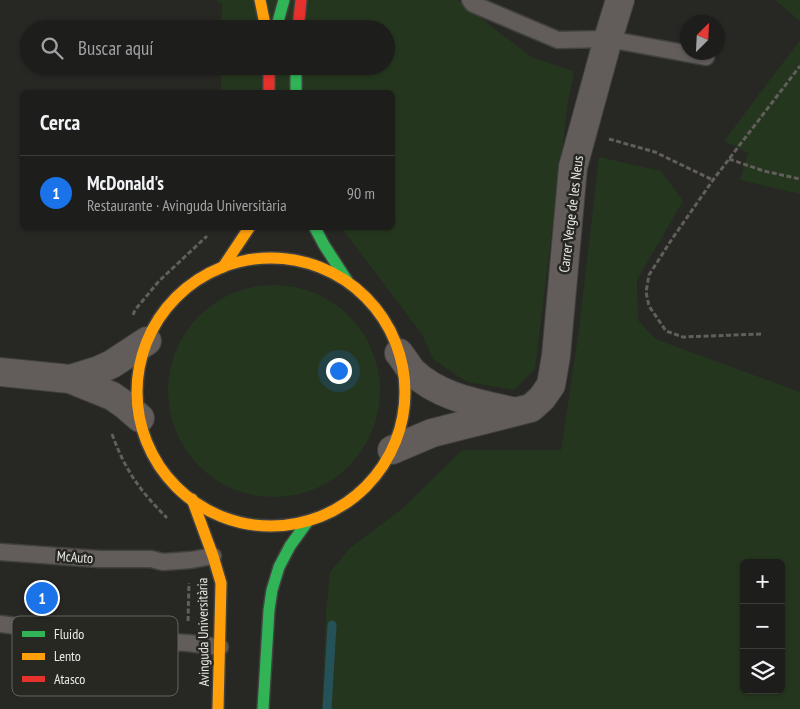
<!DOCTYPE html>
<html lang="es">
<head>
<meta charset="utf-8">
<style>
	:root { --surface:#1d1d1b; --page:#2a2a28; --text:#f1f3f6; --muted:#a0a2a3; --line:#3b3b3a; --accent:#1a73e8 }
	body { margin:0; font-family:"PT Sans Narrow",sans-serif; background:var(--page); color:var(--text) }
	.controls { position:absolute; right:15px; bottom:15px; display:grid; overflow:hidden; border-radius:8px; box-shadow:0 1px 4px #0004 }
	.controls button { width:45px; height:45px; display:grid; place-items:center; padding:0; border:0; border-bottom:1px solid var(--line); background:var(--surface); color:var(--text); font:25px sans-serif }
	.compass { position:absolute; left:680px; top:15px; width:45px; height:45px; border-radius:50%; background:var(--surface); box-shadow:0 1px 4px #0004; rotate:24deg }
	.you { position:absolute; left:338px; top:370px; width:18px; height:18px; margin:-12px; border:4px solid #fff; border-radius:50%; background:#1a73e8; box-shadow:0 0 0 8px #1a73e833 }
	.badge { display:grid; place-items:center; width:32px; height:32px; border-radius:50%; background:var(--accent); color:#fff; font-size:16px; font-weight:700 }
	.pin { position:absolute; translate:-50% -50%; border:2px solid #fff; box-shadow:0 1px 5px #0006 }
	.list { margin:0; padding:0; list-style:none }
	h2 { display:flex; justify-content:space-between; align-items:center; height:65px; margin:0; padding:0 20px; font-size:21px }
	h2 small { font-size:16px; font-weight:400; color:var(--muted) }
	.list li { display:grid; grid-template-columns:32px 1fr auto; gap:15px; align-items:center; box-sizing:border-box; height:75px; padding:0 20px; border-top:1px solid var(--line) }
	.list b { display:block; font-size:19px; white-space:nowrap }
	.list p { margin:0; font-size:16px; white-space:nowrap; color:var(--muted) }
	.list em { font-size:16px; font-style:normal; color:var(--muted) }
	.icon { flex:none; width:28px; height:28px; fill:none; stroke:currentColor; stroke-width:2; stroke-linecap:round; stroke-linejoin:round }
	.map { position:relative; flex:none; width:800px; height:709px; overflow:hidden }
	.search { position:absolute; background:var(--surface); box-shadow:0 1px 4px #0004; left:20px; top:20px; width:375px; height:55px; display:flex; align-items:center; gap:12px; box-sizing:border-box; padding:0 18px; border-radius:28px; color:var(--muted); font-size:19px }
	.panel { position:absolute; background:var(--surface); box-shadow:0 1px 4px #0004; left:20px; top:90px; width:375px; height:140px; border-radius:8px }
	.map>svg:first-child { display:block }
	.green { fill:#25361f; fill-rule:evenodd }
	.lines { fill:none; stroke-linecap:round; stroke-linejoin:round }
	.stream { stroke:#255259; stroke-width:9 }
	.lane-casing { stroke:#414140; stroke-width:19 }
	.street-casing { stroke:#414140; stroke-width:30 }
	.fast-casing { stroke:#414140; stroke-width:14 }
	.slow-casing { stroke:#414140; stroke-width:14 }
	.jam-casing { stroke:#414140; stroke-width:14 }
	.path { stroke:#625e5c; stroke-width:3; stroke-dasharray:5 2.5; stroke-linecap:butt }
	.lane { stroke:#625d5b; stroke-width:16 }
	.street { stroke:#625d5b; stroke-width:28 }
	.fast { stroke:#30b455; stroke-width:11 }
	.slow { stroke:#ff9f0a; stroke-width:11 }
	.jam { stroke:#e5322d; stroke-width:11 }
	.labels { text-anchor:middle; dominant-baseline:central; stroke-width:5; stroke-linejoin:round; paint-order:stroke }
	.street-label { font-size:14px; fill:#eae9e6; stroke:#282823 }
	.key { fill:#282823; stroke:#62625e; stroke-width:1 }
	.key-label { font-size:14px; fill:#eae9e6 }
</style>
</head>
<body>
<div class="map">
<svg width="800" height="709" viewBox="0 0 800 709">
	<rect width="100%" height="100%" fill="#272724"/>
	<g class="green">
		<path d="M215 0H457L533 58 574 71 568 102 535 369 514 390 467 382 434 360 422 334 343 230 304 228H392V92H221V66H386V29H221L222 4Z"/>
		<path d="M775 0H800V21Z"/>
		<path d="M800 40V194L740 180 748 153 724 141Z"/>
		<path d="M599 157 661 171 683 201 637 280 638 320 655 339 800 392V709H322L326 612 330 572 350 548 403 508 462 450H561L579 329ZM744 563H781V690H744Z"/>
		<circle cx="274" cy="391" r="106"/>
	</g>
	<g class="lines">
		<path class="stream" d="M327 709 332 625"/>
		<g class="lane-casing">
			<g id="lane">
				<path d="M470 0 473 4 558 40 608 39 706 57"/>
				<path d="M0 552 99 559H151L163 562 191 560 213 556"/>
				<path d="M0 624 102 636 154 641 188 643 220 647"/>
			</g>
		</g>
		<g class="street-casing">
			<g id="street">
				<path d="M399 353C404 359 408 367 413 372 439 397 477 403 511 411"/>
				<path d="M0 372 70 379 112 396 125 405 140 418"/>
				<path d="M70 379 99 370 112 364 147 341"/>
				<path d="M392 450 432 433 531 408 542 398 551 385 556 356 573 167 608 39 620 0"/>
			</g>
		</g>
		<g class="fast-casing">
			<g id="fast">
				<path d="M276 29 284 0"/>
				<path d="M296 66V92"/>
				<path d="M315 228 324 245 348 282"/>
				<path d="M263 709 269 610 272 590 279 567 290 546 308 521"/>
			</g>
		</g>
		<g class="slow-casing">
			<g id="slow">
				<path d="M260 0 266 29"/>
				<circle cx="271" cy="392" r="134"/>
				<path d="M223 267 249 228"/>
				<path d="M192 499 213 556 221 583 218 709"/>
			</g>
		</g>
		<g class="jam-casing">
			<g id="jam">
				<path d="M298 29 301 0"/>
				<path d="M269 66V92"/>
			</g>
		</g>
		<g class="path">
			<path d="M609 139 655 152 713 180"/>
			<path d="M729 159 764 171 800 179"/>
			<path d="M133 315 135 310 159 281 207 236"/>
			<path d="M761 334 683 337 666 331 649 306 646 292 649 275 672 239 713 180 800 66"/>
			<path d="M112 434C125 470 140 491 167 518"/>
			<path d="M188 621 189 583"/>
		</g>
		<use href="#lane" class="lane"/>
		<use href="#street" class="street"/>
		<use href="#fast" class="fast"/>
		<use href="#slow" class="slow"/>
		<use href="#jam" class="jam"/>
	</g>
	<g class="labels">
		<g class="street-label">
			<text transform="translate(571 214) rotate(-83)">Carrer Verge de les Neus</text>
			<text transform="translate(75 557) rotate(4)">McAuto</text>
			<text transform="translate(203 632) rotate(-91)">Avinguda Universitària</text>
		</g>
	</g>
	<rect x="12" y="616" width="166" height="80" rx="8" class="key"/>
	<rect x="22" y="631" width="23" height="6" fill="#30b455"/>
	<rect x="22" y="653" width="23" height="7" fill="#ff9f0a"/>
	<rect x="22" y="676" width="23" height="6" fill="#e5322d"/>
	<g class="key-label">
		<text x="54" y="639">Fluido</text>
		<text x="54" y="661">Lento</text>
		<text x="54" y="684">Atasco</text>
	</g>
</svg>
<div class="controls">
<button>+</button>
<button>−</button>
<button><svg class="icon" aria-label="layers" viewBox="0 0 24 24"><path d="M12 4l9 5-9 5-9-5zM3 14l9 5 9-5"/></svg></button>
</div>
<svg class="compass" viewBox="-18 -18 36 36"><path d="M0-13l5 13h-10z" fill="#e53935"/><path d="M0 13l5-13h-10z" fill="#a0a2a3"/></svg>
<div class="you"></div>
<div class="pin badge" style="left:42px;top:598px">1</div>
<div class="search"><svg class="icon" aria-label="search" viewBox="0 0 24 24"><circle cx="10" cy="10" r="6"/><path d="M15 15l6 6"/></svg>Buscar aquí</div>
<section class="panel">
<h2>Cerca<small></small></h2>
<ul class="list">
<li><span class="badge">1</span><div><b>McDonald's</b><p>Restaurante · Avinguda Universitària</p></div><em>90 m</em></li>
</ul>
</section>
</div>
</body>
</html>
